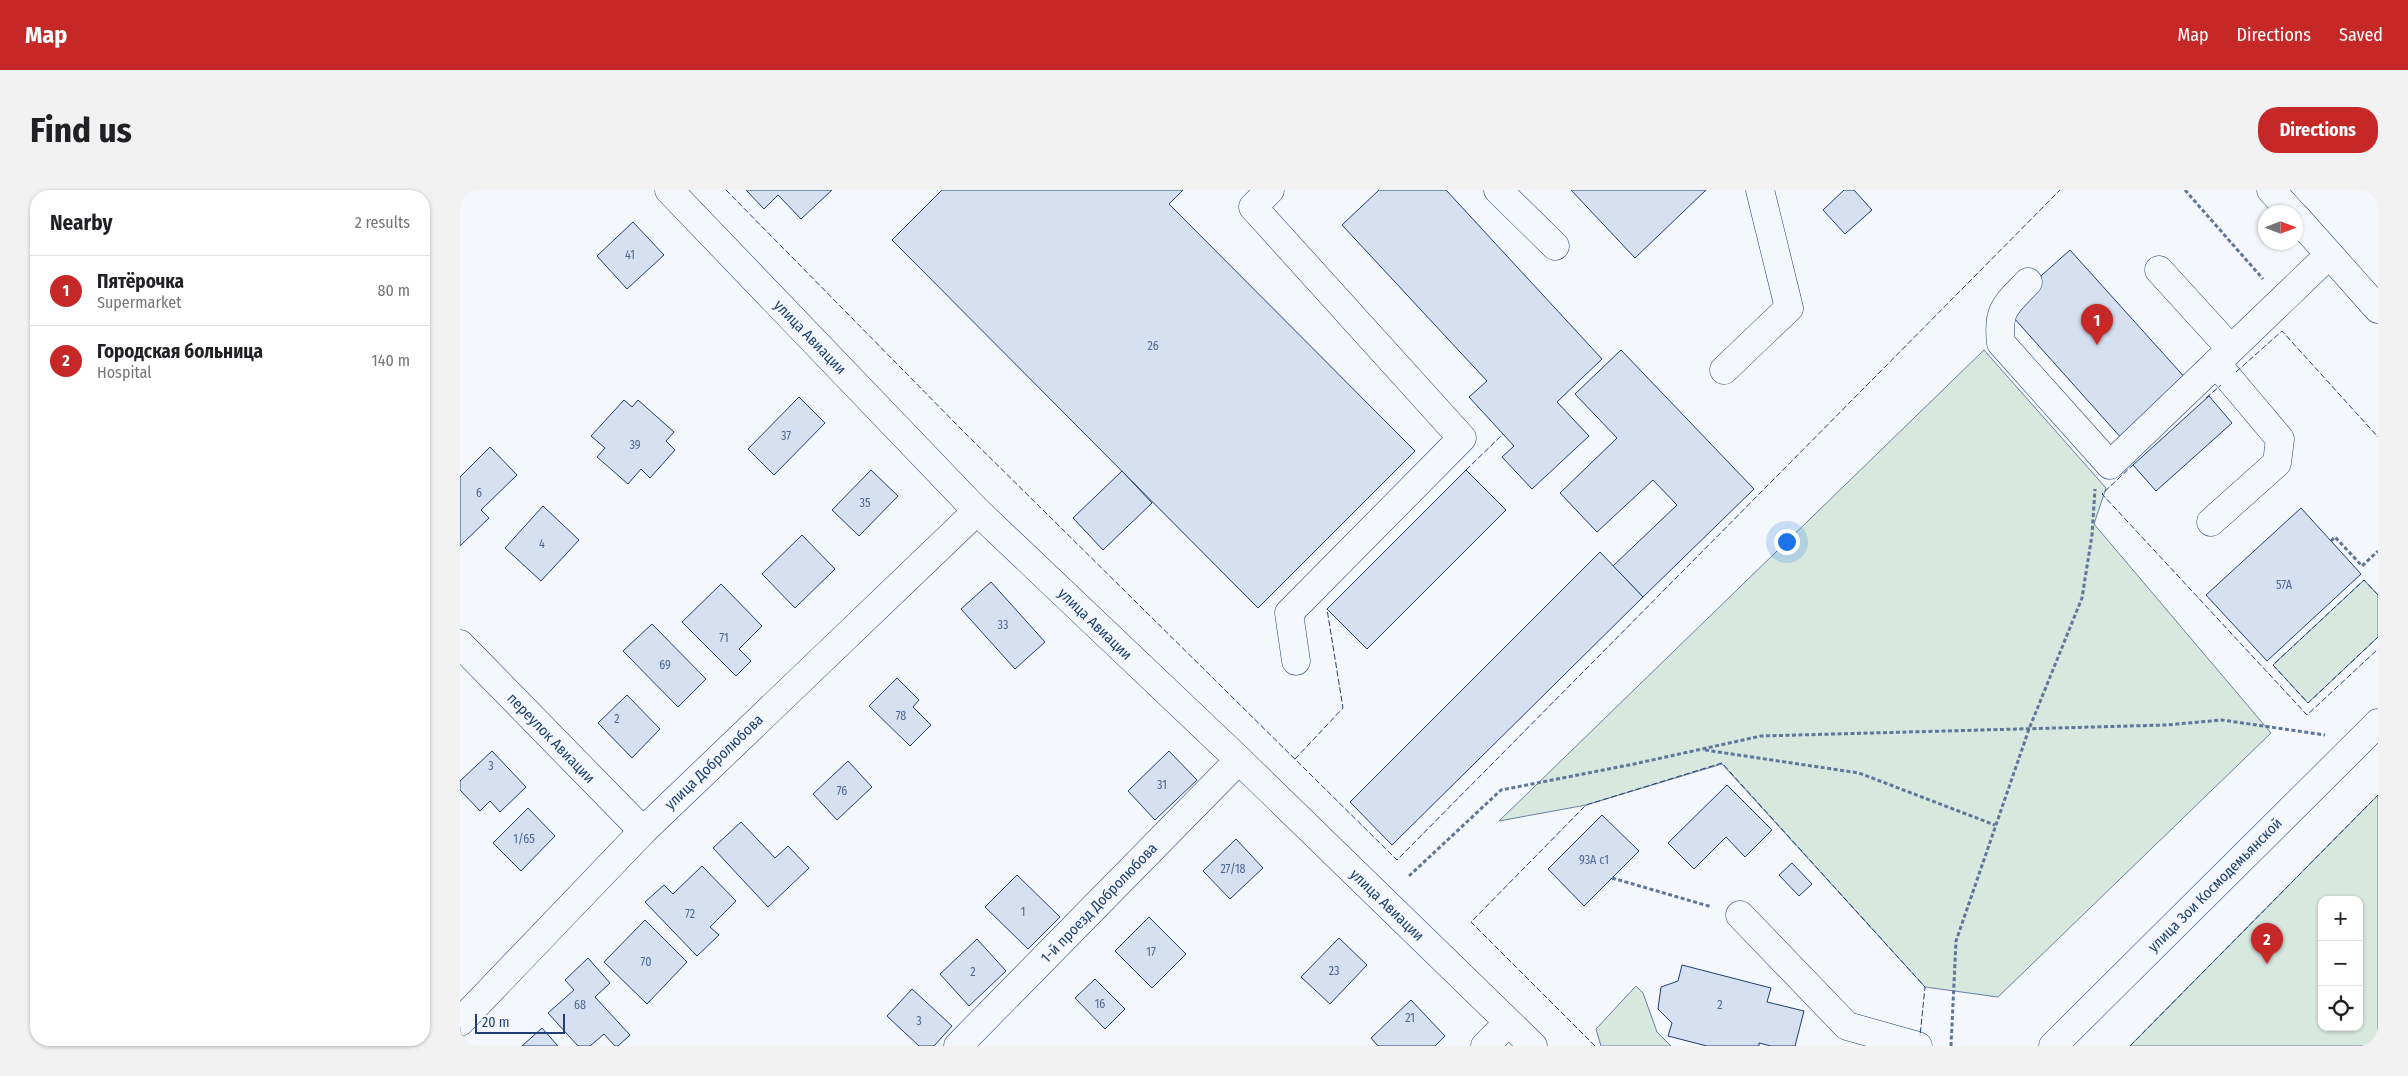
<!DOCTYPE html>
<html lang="en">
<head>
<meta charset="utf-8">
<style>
	:root { --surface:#fff; --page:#f2f2f2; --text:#202124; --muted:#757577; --line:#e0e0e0; --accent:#c62828 }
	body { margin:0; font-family:"Fira Sans Condensed",sans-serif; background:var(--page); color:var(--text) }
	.controls { position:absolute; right:15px; bottom:15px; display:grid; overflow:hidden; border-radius:10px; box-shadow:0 1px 4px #0004 }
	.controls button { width:45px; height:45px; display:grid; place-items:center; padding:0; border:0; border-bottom:1px solid var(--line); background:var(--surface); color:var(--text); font:25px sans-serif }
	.compass { position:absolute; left:1798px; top:15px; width:45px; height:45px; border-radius:50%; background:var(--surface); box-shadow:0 1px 4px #0004; rotate:90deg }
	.scale { position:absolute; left:15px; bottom:12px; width:90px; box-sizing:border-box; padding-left:5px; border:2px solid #1d3f73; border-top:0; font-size:14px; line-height:18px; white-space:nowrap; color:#1d3f73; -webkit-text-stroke:4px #f4f7fb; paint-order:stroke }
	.you { position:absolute; left:1326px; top:351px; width:18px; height:18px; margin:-12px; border:4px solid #fff; border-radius:50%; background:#1a73e8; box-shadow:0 0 0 8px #1a73e833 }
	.badge { display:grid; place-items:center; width:32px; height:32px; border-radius:50%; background:var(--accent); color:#fff; font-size:16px; font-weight:700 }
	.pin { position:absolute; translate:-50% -41px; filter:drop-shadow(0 1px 2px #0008) }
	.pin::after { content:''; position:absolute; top:26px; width:18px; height:15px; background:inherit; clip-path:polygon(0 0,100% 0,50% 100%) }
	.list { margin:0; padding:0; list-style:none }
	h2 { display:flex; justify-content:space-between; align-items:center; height:65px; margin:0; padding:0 20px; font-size:21px }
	h2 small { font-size:16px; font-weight:400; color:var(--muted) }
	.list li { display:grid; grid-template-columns:32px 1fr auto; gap:15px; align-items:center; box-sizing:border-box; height:70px; padding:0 20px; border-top:1px solid var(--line) }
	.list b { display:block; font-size:19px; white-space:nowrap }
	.list p { margin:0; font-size:16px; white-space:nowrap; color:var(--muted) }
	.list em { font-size:16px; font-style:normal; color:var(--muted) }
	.icon { flex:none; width:28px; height:28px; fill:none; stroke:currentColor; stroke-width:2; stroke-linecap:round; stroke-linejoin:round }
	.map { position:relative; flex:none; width:1918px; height:856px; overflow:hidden; border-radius:20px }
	header { display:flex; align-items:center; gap:30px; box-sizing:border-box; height:70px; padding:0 25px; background:var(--accent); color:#fff }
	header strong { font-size:24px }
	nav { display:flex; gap:28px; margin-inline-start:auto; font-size:18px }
	.intro { display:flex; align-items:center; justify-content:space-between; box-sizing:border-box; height:120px; padding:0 30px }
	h1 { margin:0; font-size:35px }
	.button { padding:12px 22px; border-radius:20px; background:var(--accent); color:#fff; font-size:18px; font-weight:700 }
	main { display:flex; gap:30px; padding:0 30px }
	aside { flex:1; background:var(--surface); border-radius:20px; box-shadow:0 1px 4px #0004 }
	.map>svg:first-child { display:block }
	.green { fill:#d7e8df; stroke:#687fa3; fill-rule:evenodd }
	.building { fill:#d5e0f0; stroke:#1d3f73 }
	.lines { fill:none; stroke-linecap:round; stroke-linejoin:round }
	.minor-casing { stroke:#1d3f73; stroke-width:29 }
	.major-casing { stroke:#1d3f73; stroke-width:29 }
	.path { stroke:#5e769c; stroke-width:3; stroke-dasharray:4 2.5; stroke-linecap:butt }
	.minor { stroke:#f4f7fb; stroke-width:28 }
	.major { stroke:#f4f7fb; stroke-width:28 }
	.fence { stroke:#1d3f73; stroke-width:1; stroke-dasharray:6 2.5; stroke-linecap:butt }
	.labels { text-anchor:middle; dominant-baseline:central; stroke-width:4; stroke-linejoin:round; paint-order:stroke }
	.number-label { font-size:12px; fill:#4b6792 }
	.street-label { font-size:15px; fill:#1d3f73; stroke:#f4f7fb }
</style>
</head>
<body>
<header>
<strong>Map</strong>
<nav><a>Map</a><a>Directions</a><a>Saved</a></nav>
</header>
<div class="intro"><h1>Find us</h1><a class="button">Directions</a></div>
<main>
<aside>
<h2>Nearby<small>2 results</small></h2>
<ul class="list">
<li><span class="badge">1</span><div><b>Пятёрочка</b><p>Supermarket</p></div><em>80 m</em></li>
<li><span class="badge">2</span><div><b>Городская больница</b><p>Hospital</p></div><em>140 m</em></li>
</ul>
</aside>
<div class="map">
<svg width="1918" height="856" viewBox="0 0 1918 856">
	<rect width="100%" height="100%" fill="#f4f7fb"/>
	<g class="green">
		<path d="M1524 160 1646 298 1634 334 1811 543 1538 807 1465 797 1262 574 1126 615 1039 631Z"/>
		<path d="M1904 390 1918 405V447L1848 513 1813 475Z"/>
		<path d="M1918 605V856H1670ZM1862 710H1899V837H1862Z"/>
		<path d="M1176 796 1183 803 1197 842 1211 856H1141L1136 839Z"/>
	</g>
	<g class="building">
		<path d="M286 0H372L341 29 318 5 304 19Z"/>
		<path d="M482 0H723L709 14 955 261 798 418 432 50Z"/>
		<path d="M919 0H986L1142 169 1097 212 1129 246 1072 299 1042 267 1054 256 1009 207 1027 191 882 35Z"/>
		<path d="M1111 0H1246L1175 68Z"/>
		<path d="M1384 0H1394L1412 20 1385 44 1363 20Z"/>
		<path d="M173 32 204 65 167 99 137 66Z"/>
		<path d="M1610 60 1728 191 1663 250 1545 118Z"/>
		<path d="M1161 160 1294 299 1183 407 1153 376 1217 315 1193 290 1137 342 1100 303 1157 248 1115 204Z"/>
		<path d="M1749 206 1772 233 1696 301 1673 275Z"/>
		<path d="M339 207 365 233 314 285 288 259Z"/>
		<path d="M164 210 172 217 178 210 214 242 206 251 215 260 190 288 181 279 168 294 137 267 145 258 131 246Z"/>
		<path d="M30 257 57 285 21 320 29 328 0 356V287Z"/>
		<path d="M411 280 438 306 399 346 372 320Z"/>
		<path d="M1006 280 1046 320 907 459 867 419Z"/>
		<path d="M662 281 692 313 643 360 613 328Z"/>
		<path d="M83 316 119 350 81 391 45 358Z"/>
		<path d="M1841 318 1901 384 1807 471 1746 405Z"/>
		<path d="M342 345 375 379 335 418 302 384Z"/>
		<path d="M1140 362 1183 407 932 655 890 612Z"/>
		<path d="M531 392 585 452 555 479 501 419Z"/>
		<path d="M261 394 302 436 279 459 291 471 276 486 222 432Z"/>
		<path d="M192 434 246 489 218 517 163 461Z"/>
		<path d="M437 488 459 510 453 517 471 535 450 556 409 516Z"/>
		<path d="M167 505 200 539 172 568 138 533Z"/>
		<path d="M32 561 66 597 40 622 30 611 20 621 0 600V591Z"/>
		<path d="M709 561 737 590 695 630 668 601Z"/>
		<path d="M388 571 412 597 377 630 353 604Z"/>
		<path d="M1267 595 1312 640 1285 667 1266 647 1234 679 1208 653Z"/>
		<path d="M68 618 95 646 61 681 33 653Z"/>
		<path d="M1142 625 1179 661 1124 716 1088 679Z"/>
		<path d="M281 632 315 668 328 656 349 678 308 717 253 658Z"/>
		<path d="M776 649 803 678 770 709 743 681Z"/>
		<path d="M1332 673 1352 694 1339 706 1319 685Z"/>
		<path d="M242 676 276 711 250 737 259 745 237 766 185 712 204 695 213 704Z"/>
		<path d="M557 685 600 727 568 759 525 717Z"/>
		<path d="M689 727 726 764 692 798 655 761Z"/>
		<path d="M185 730 227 772 187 814 144 772Z"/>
		<path d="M879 748 907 775 870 814 841 787Z"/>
		<path d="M517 749 546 781 509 816 480 784Z"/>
		<path d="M128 768 150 793 135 807 170 845 158 856H155L144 844 130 856H118L88 823 114 800 105 790Z"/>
		<path d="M1222 775 1311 798 1307 812 1344 821 1335 856H1311L1299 853V856H1247L1208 846 1212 833 1198 819 1201 797 1218 791Z"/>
		<path d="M635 789 665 819 645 839 615 808Z"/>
		<path d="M452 799 492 836 474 856H459L427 826Z"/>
		<path d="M951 810 985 846 975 856H918L911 848Z"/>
		<path d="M82 838 98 856H62Z"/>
	</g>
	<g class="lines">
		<g class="minor-casing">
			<g id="minor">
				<path d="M209 0 517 321 779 570 1073 856"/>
				<path d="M810 0 793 17 1002 248 829 423 836 471"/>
				<path d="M1038 0 1095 56"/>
				<path d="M1699 80 1771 159"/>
				<path d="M1568 92C1546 115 1537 119 1541 153L1650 275 1869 65"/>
				<path d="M1264 180 1329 118 1300 0"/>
				<path d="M1751 332 1817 273 1820 249 1756 173"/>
				<path d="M0 454 183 641"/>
				<path d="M1280 725 1387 836 1458 856"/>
				<path d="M0 832 183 641 517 321"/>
				<path d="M498 856 779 570"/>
				<path d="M1025 856 1048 833"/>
				<path d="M1593 856 1918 533"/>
			</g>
		</g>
		<g class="major-casing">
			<g id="major">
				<path d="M1811 0 1831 22"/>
				<path d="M1836 27 1918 119"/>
			</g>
		</g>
		<g class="path">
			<path d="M1725 0 1803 89"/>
			<path d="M1871 351 1875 347 1902 376 1918 361"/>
			<path d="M1245 560 1399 583 1535 635"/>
			<path d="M949 686 1041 600 1174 574 1301 546 1706 535 1762 530 1865 545"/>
			<path d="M1152 688 1252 717"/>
			<path d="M1491 856 1496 751 1569 539 1622 408 1632 345 1635 299"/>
		</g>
		<use href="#minor" class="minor"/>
		<use href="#major" class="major"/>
		<g class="fence">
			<path d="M266 0 503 241 937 670 1600 0"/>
			<path d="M1776 182 1822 141 1918 247"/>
			<path d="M1746 208 1761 195"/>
			<path d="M1674 274 1642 304 1847 525 1918 459"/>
			<path d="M1006 280 1043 244"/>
			<path d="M1918 405 1904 390 1813 475 1848 513 1918 447"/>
			<path d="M835 569 883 518 867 419"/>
			<path d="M1135 856 1011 732 1126 615 1262 573 1465 797 1460 846"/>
			<path d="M1670 856 1918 605"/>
		</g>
	</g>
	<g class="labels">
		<g class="number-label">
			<text x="170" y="65">41</text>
			<text x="693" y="156">26</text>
			<text x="326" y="246">37</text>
			<text x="175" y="255">39</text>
			<text x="19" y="303">6</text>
			<text x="405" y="313">35</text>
			<text x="82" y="354">4</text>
			<text x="1824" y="395">57А</text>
			<text x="543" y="435">33</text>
			<text x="264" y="448">71</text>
			<text x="205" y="475">69</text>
			<text x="441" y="526">78</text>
			<text x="157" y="529">2</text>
			<text x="31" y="576">3</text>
			<text x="702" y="595">31</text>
			<text x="382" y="601">76</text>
			<text x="64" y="649">1/65</text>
			<text x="1134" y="670">93А с1</text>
			<text x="773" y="679">27/18</text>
			<text x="563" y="722">1</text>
			<text x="230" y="724">72</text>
			<text x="691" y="762">17</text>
			<text x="186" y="772">70</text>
			<text x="874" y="781">23</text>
			<text x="513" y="782">2</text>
			<text x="640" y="814">16</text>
			<text x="120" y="815">68</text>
			<text x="1260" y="815">2</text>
			<text x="950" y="828">21</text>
			<text x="459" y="831">3</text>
		</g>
		<g class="street-label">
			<text transform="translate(350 147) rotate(46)">улица Авиации</text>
			<text transform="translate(635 434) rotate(44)">улица Авиации</text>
			<text transform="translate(91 548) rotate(46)">переулок Авиации</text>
			<text transform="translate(254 572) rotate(-44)">улица Добролюбова</text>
			<text transform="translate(1755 695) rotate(-45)">улица Зои Космодемьянской</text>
			<text transform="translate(639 713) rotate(-46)">1-й проезд Добролюбова</text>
			<text transform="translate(927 715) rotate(44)">улица Авиации</text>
		</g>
	</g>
</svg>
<div class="controls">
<button>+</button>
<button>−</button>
<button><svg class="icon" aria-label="locate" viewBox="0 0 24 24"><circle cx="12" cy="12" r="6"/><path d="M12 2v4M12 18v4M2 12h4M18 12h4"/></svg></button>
</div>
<svg class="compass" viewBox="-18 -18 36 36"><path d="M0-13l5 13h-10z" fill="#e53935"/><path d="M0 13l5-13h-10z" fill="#757577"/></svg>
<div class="scale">20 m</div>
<div class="you"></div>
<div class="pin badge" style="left:1637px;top:155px">1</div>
<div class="pin badge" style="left:1807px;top:774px">2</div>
</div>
</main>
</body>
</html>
